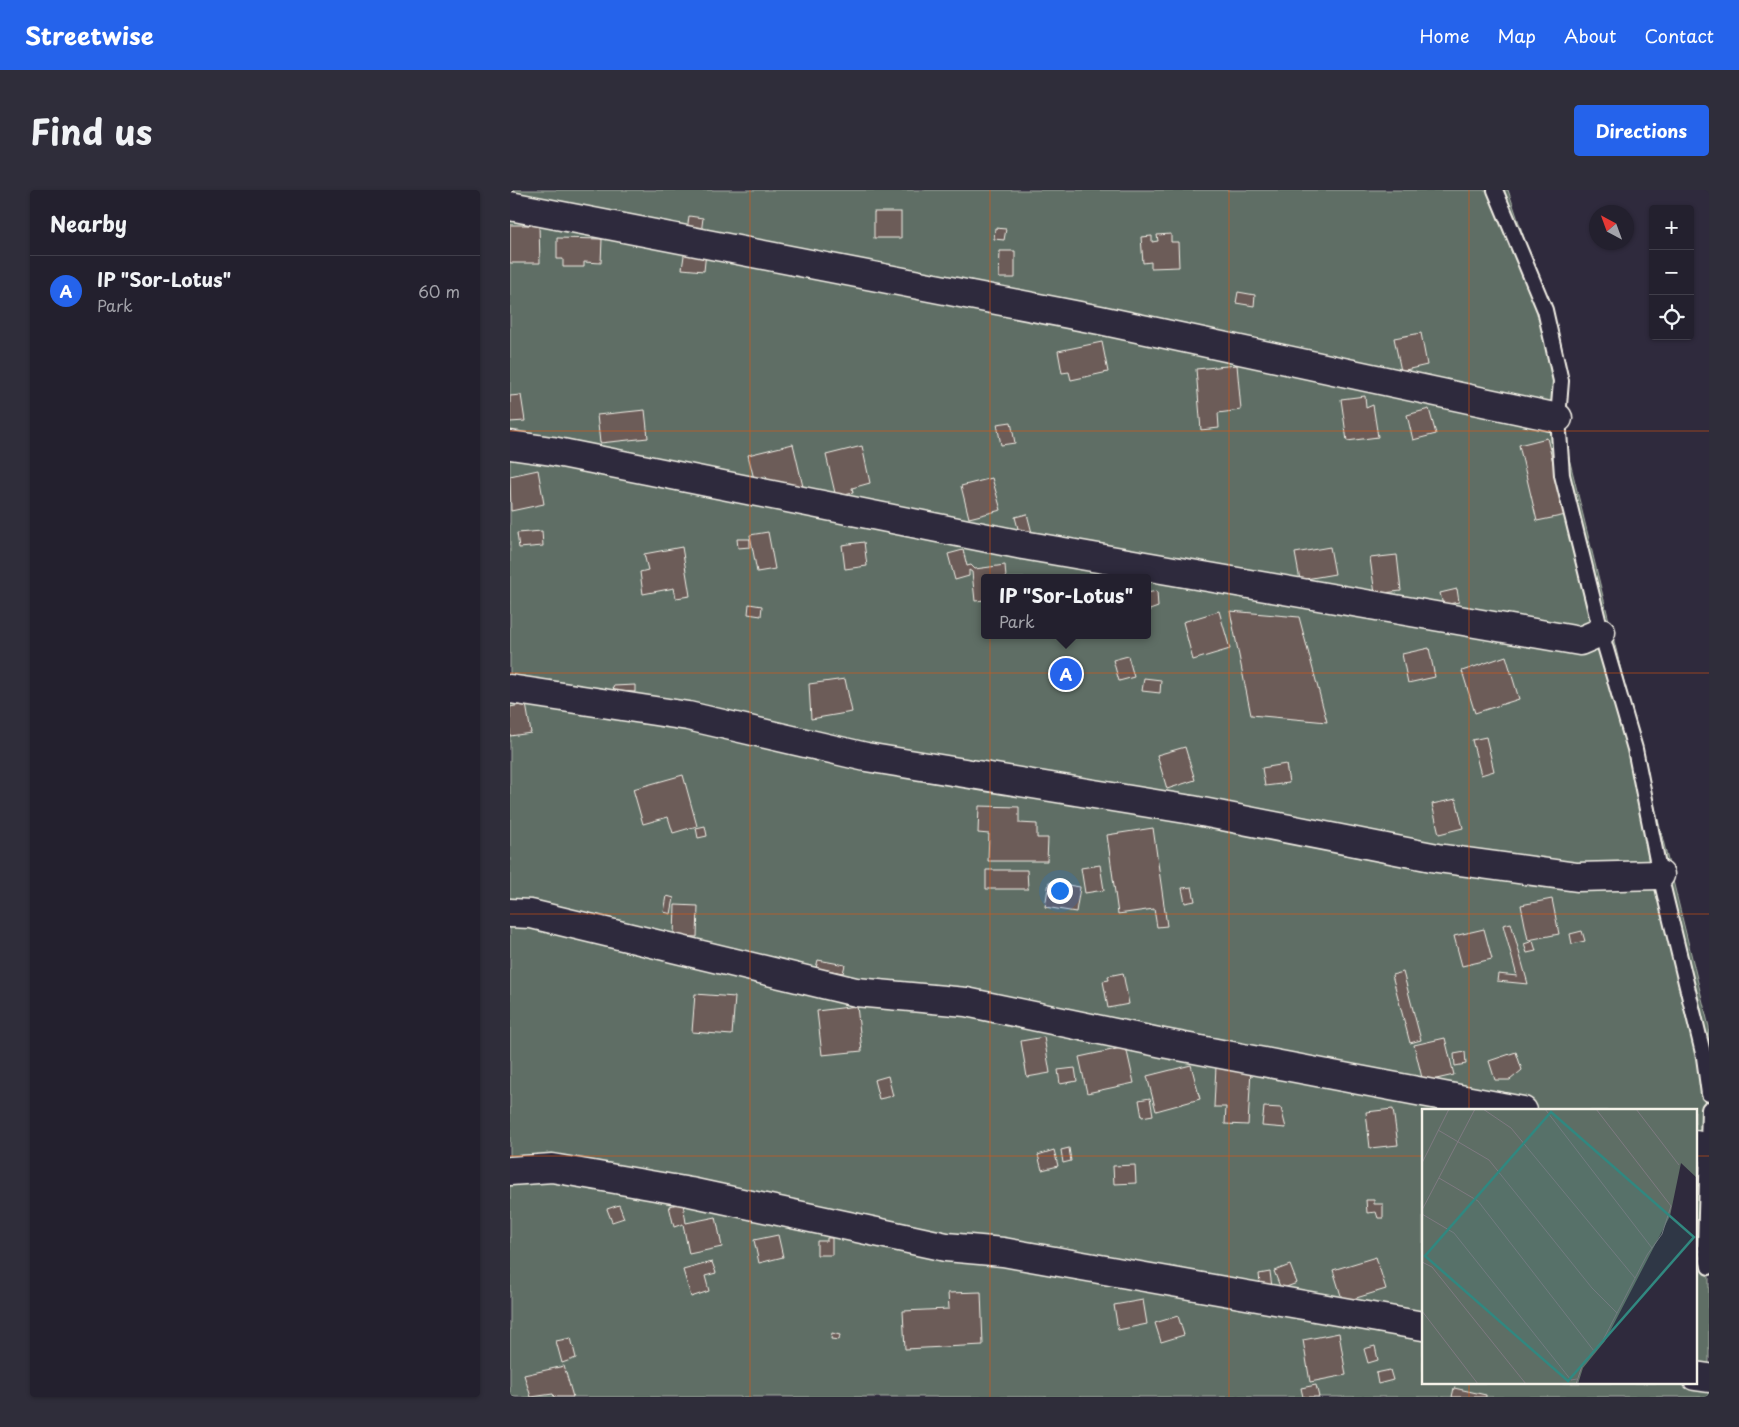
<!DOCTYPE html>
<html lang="en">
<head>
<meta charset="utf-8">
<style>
	:root { --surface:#23202e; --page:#2f2d3a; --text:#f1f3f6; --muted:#a3a3aa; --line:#403e4a; --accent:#2563eb }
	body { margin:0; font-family:"Playpen Sans",sans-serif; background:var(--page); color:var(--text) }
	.controls { position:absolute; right:15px; top:15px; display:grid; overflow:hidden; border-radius:5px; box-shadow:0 1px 4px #0004 }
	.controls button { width:45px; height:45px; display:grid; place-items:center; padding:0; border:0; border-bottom:1px solid var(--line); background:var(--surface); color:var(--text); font:25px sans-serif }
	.compass { position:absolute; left:1079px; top:15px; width:45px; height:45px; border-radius:50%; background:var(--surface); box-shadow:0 1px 4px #0004; rotate:319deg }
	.you { position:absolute; left:549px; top:700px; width:18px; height:18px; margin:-12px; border:4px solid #fff; border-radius:50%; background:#1a73e8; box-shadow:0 0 0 8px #1a73e833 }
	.badge { display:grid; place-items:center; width:32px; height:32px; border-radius:50%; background:var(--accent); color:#fff; font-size:16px; font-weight:700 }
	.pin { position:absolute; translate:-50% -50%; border:2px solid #fff; box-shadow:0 1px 5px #0006 }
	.popup { position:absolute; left:471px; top:384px; width:170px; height:65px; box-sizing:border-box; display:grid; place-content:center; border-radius:5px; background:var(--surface); filter:drop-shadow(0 1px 4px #0005); font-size:16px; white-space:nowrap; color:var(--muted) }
	.popup b { font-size:19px; color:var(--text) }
	.popup::after { content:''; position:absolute; left:50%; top:100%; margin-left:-10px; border:10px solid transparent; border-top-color:var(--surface) }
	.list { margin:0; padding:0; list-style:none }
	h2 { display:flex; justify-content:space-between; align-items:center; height:65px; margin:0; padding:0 20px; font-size:21px }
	h2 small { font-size:16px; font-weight:400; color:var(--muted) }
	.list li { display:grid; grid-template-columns:32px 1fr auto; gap:15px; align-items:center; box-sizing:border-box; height:70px; padding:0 20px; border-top:1px solid var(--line) }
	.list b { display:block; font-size:19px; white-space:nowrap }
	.list p { margin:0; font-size:16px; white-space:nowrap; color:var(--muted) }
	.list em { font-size:16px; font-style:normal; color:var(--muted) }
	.icon { flex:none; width:28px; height:28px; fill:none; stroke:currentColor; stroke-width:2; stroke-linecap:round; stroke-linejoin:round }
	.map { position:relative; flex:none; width:1199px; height:1207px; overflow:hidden; border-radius:5px }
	header { display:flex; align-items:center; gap:30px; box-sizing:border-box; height:70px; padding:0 25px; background:var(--accent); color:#fff }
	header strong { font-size:24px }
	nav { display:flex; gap:28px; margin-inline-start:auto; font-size:18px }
	.intro { display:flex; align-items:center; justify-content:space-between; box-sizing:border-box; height:120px; padding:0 30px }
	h1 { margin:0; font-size:35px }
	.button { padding:12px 22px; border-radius:5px; background:var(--accent); color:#fff; font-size:18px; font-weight:700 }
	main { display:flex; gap:30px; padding:0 30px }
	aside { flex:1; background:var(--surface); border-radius:5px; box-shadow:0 1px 4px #0004 }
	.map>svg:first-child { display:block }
	.green { fill:#5e6e65; stroke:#a9b0a6; fill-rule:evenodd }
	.building { fill:#6c5b59; stroke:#f4f1e8 }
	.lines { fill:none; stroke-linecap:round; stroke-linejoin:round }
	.service-casing { stroke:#f4f1e8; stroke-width:18 }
	.minor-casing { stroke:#f4f1e8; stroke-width:31 }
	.service { stroke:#2f2a3d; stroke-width:14 }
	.minor { stroke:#2f2a3d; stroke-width:28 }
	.grid { fill:none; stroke:#e8590c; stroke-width:1; stroke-opacity:0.55 }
	.inset-road { fill:none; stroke:#7e7a81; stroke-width:1 }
	.view { fill:#318880; fill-opacity:0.15; stroke:#318880; stroke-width:2.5 }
	.inset-edge { fill:none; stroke:#f4f1e8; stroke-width:2.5 }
</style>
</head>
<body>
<header>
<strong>Streetwise</strong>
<nav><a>Home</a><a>Map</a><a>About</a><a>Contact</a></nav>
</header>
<div class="intro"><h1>Find us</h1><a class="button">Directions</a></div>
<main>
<aside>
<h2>Nearby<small></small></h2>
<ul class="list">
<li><span class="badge">A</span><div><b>IP &quot;Sor-Lotus&quot;</b><p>Park</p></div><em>60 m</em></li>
</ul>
</aside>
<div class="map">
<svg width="1199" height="1207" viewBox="0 0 1199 1207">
	<rect width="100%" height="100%" fill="#2f2a3d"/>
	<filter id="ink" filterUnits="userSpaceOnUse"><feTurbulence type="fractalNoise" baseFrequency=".02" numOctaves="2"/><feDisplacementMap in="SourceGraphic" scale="10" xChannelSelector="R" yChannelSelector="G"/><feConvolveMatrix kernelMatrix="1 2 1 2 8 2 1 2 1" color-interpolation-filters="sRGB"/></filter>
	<g filter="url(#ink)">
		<path class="green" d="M0 0H998L1049 152 1058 264 1199 837V1207H0ZM475 388H637V445H475ZM913 921H1185V1193H913Z"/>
		<g class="building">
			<rect x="364" y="22" width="27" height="26"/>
			<path d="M179 26 193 28 191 43 177 41Z"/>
			<path d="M0 35H29L30 73H0Z"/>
			<path d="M485 38 496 39 494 50 484 49Z"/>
			<path d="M661 44V52H668L669 77 641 78V72L633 73 631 47 642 46V52L648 51 647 45Z"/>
			<path d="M47 48 92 49 91 73 74 72V77H53V69H47Z"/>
			<path d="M175 59 196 62 194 81 172 79Z"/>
			<path d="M490 61H505V88H489Z"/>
			<path d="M728 102 745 105 744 116 726 113Z"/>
			<path d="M911 143 917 175 891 181 884 148Z"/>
			<path d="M592 152 598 182 561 190 559 182 552 183 548 161Z"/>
			<path d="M727 175 731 220 708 223 709 238 691 240 686 179Z"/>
			<path d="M11 205 15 231 0 232V206Z"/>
			<path d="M855 206 856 218 863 215 868 247 837 251 831 209Z"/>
			<path d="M919 219 926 244 903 250 897 225Z"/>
			<path d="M135 220 138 248 90 253 87 225Z"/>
			<path d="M501 232 505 253 491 255 487 234Z"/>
			<path d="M1037 248 1056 325 1027 331 1009 255Z"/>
			<path d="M283 254 294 301 259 297 256 286 244 289 238 265Z"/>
			<path d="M352 256 360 293 342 298 343 303 326 307 316 265Z"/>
			<path d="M28 280 34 314 1 321 0 286Z"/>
			<path d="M482 288 491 320 459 328 451 296Z"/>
			<path d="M517 324 522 343 510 346 505 327Z"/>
			<path d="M32 341 33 356 9 358 7 343Z"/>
			<path d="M258 342 265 379 247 382 240 345Z"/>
			<path d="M227 349H240V357L228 358Z"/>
			<path d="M354 352 357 376 335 379 332 355Z"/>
			<path d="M172 357 180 406 166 408 164 398 133 404 130 382 138 380 134 364Z"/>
			<path d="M820 357 825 384 790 390 785 363Z"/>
			<path d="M453 360 457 376 461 375 465 379 495 375 496 388H475V410L465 411 462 382 459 380V386L445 390 438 364Z"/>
			<path d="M887 365 891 401 865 404 860 368Z"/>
			<path d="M947 399 949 412 933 415 930 403Z"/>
			<path d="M647 401 648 417 637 421V403Z"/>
			<path d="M239 414 252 416 251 426 238 424Z"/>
			<path d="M709 421 720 459 683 470 673 432Z"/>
			<path d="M720 421 789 427 817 532 741 525Z"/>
			<path d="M919 458 925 487 898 493 892 464Z"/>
			<path d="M618 466 624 487 609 491 603 470Z"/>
			<path d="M996 466 1009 509 965 523 952 481Z"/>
			<path d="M634 488 651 490 650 503 632 501Z"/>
			<path d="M335 489 342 522 301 529 299 494Z"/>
			<path d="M125 495V502L104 501 103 496Z"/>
			<path d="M16 514 21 543 0 546V517Z"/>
			<path d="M976 547 984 581 971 585 962 550Z"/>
			<path d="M675 557 685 590 657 599 647 565Z"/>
			<path d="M776 574 779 593 755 596 752 578Z"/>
			<path d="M173 585 187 636 163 643 158 627 133 634 123 599Z"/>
			<path d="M946 609 953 638 929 644 922 614Z"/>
			<path d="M469 616 509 617V633L527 634V648H538L537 671H478L479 644 468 643Z"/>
			<path d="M195 636 197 646 188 648 186 638Z"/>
			<path d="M643 638 657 736 647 737 644 719 608 724 597 645Z"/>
			<path d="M590 675 594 700 575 703 571 678Z"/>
			<path d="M476 680H517L518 699H476Z"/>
			<path d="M539 692 570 697 566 722 535 717Z"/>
			<path d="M682 697 685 711 675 713 672 698Z"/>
			<path d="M157 706 164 708 161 724 154 722Z"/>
			<path d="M1042 709 1049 744 1018 750 1011 715Z"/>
			<path d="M165 715 188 716 187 747 164 746Z"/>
			<path d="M1001 733 1018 794 987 791 988 784 1007 786 993 735Z"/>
			<path d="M974 739 982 769 952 776 944 746Z"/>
			<path d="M1072 741 1075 751 1062 754 1060 744Z"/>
			<path d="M1023 751 1026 761 1017 763 1014 754Z"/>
			<path d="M308 770 335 775 333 783 306 778Z"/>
			<path d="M893 782 911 850 900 853 882 785Z"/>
			<path d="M613 783 619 814 598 818 593 791 599 790 598 786Z"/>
			<path d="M185 804 225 807 222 845 182 842Z"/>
			<path d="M347 816 352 861 312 865 307 821Z"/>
			<path d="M534 847 540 883 517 887 511 851Z"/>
			<path d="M935 848 944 885 913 892 904 855Z"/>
			<path d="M616 857 624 893 577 903 569 867Z"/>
			<path d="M955 862 956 874 945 876 944 864Z"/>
			<path d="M1006 862 1012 880 1000 890H985L979 871Z"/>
			<path d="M681 875 690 909 646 921 637 886Z"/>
			<path d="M706 876 741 878 738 935 715 934 716 917H704Z"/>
			<path d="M565 878 567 891 550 894 548 880Z"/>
			<path d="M378 886 383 906 369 909 364 890Z"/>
			<path d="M640 908 643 925 632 927 629 910Z"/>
			<path d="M754 917 771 918 776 938 752 936Z"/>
			<path d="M883 919 888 955 860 958 856 922Z"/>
			<path d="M559 958 561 971 553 973 551 960Z"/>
			<path d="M544 960 548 976 532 980 528 965Z"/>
			<path d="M625 975 626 993 604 994 603 976Z"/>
			<path d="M856 1010H864V1014H873V1028H868L866 1022 857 1023Z"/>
			<path d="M173 1013 176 1033 206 1027 212 1057 179 1064 173 1034 164 1037 159 1016Z"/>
			<path d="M109 1015 114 1028 102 1032 97 1019Z"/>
			<path d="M268 1045 273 1067 249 1073 244 1050Z"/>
			<path d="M317 1048H322V1065H307V1051H317Z"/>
			<path d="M866 1067 876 1099 833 1112 823 1080Z"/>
			<path d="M202 1072 206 1083 195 1086 199 1101 181 1107 173 1080Z"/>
			<path d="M780 1075 787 1093 771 1099 764 1081Z"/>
			<path d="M760 1082 763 1105 751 1102 749 1084Z"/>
			<path d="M471 1102 473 1155 395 1159 393 1121 439 1119 438 1103Z"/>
			<path d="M633 1110 637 1134 608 1140 604 1115Z"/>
			<path d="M668 1126 674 1145 651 1152 645 1133Z"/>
			<path d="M322 1143 330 1145 329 1150 321 1149Z"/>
			<path d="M829 1143 836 1185 800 1192 793 1150Z"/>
			<path d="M61 1148 66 1168 52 1173 46 1151Z"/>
			<path d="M865 1156 868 1170 858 1173 854 1159Z"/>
			<path d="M54 1176 63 1207H44L43 1204 21 1207 14 1185Z"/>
			<path d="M880 1180 883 1190 868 1194 866 1183Z"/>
			<path d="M806 1195 809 1207H793L791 1198Z"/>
			<path d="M944 1198 976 1205V1207H942Z"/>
		</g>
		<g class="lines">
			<g class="service-casing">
				<g id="service">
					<path d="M985 0 1035 120 1051 191 1048 228 1052 285 1091 442 1125 559 1150 685 1194 867 1199 904"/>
					<path d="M1199 919 1195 1058 1199 1077"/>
				</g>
			</g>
			<g class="minor-casing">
				<g id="minor">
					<path d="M0 16 590 130 1048 228"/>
					<path d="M0 255 42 261 513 355 1070 451 1091 442"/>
					<path d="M0 499 178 526 356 567 682 620 927 668 1067 687 1150 685"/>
					<path d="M0 723 21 724 346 802 456 812 653 853 1013 921"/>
					<path d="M1185 955 1198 958"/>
					<path d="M0 981 42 978 180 1002 436 1057 493 1062 913 1136"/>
					<path d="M1185 1186 1199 1188"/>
				</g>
			</g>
			<use href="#service" class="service"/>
			<use href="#minor" class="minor"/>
		</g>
	</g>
	<path class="grid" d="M240 0V1207M480 0V1207M719 0V1207M959 0V921M0 241H1199M0 483H1199M0 724H1199M0 966H913M1185 966H1199M959 1193V1207"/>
	<g transform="translate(912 919)">
		<rect width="275" height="275" fill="#2f2a3d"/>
		<path d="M0 0H275V69L259 54 248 107 183 232 161 259 156 275H0Z" fill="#5e6e65"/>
		<path class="inset-road" d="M61 0 89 19 213 169M123 0 230 139M214 0 257 56M16 21 67 51 170 179 195 204M0 54 27 0M17 69 56 92 172 242M0 101 53 0M0 105 32 124 149 271 155 270M0 153 10 158 104 275M0 202 56 275M154 275 161 254 181 231 225 146 240 125 249 97 174 0"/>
		<path class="view" d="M129 3 272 128 146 272 3 147Z"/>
		<rect width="275" height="275" class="inset-edge"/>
	</g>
</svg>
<div class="controls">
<button>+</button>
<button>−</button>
<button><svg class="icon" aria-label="locate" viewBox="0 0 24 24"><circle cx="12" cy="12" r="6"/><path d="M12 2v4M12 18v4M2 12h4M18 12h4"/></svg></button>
</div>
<svg class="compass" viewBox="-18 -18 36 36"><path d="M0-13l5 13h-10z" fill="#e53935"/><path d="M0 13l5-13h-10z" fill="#a3a3aa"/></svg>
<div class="you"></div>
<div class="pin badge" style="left:556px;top:484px">A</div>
<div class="popup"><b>IP &quot;Sor-Lotus&quot;</b>Park</div>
</div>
</main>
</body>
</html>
